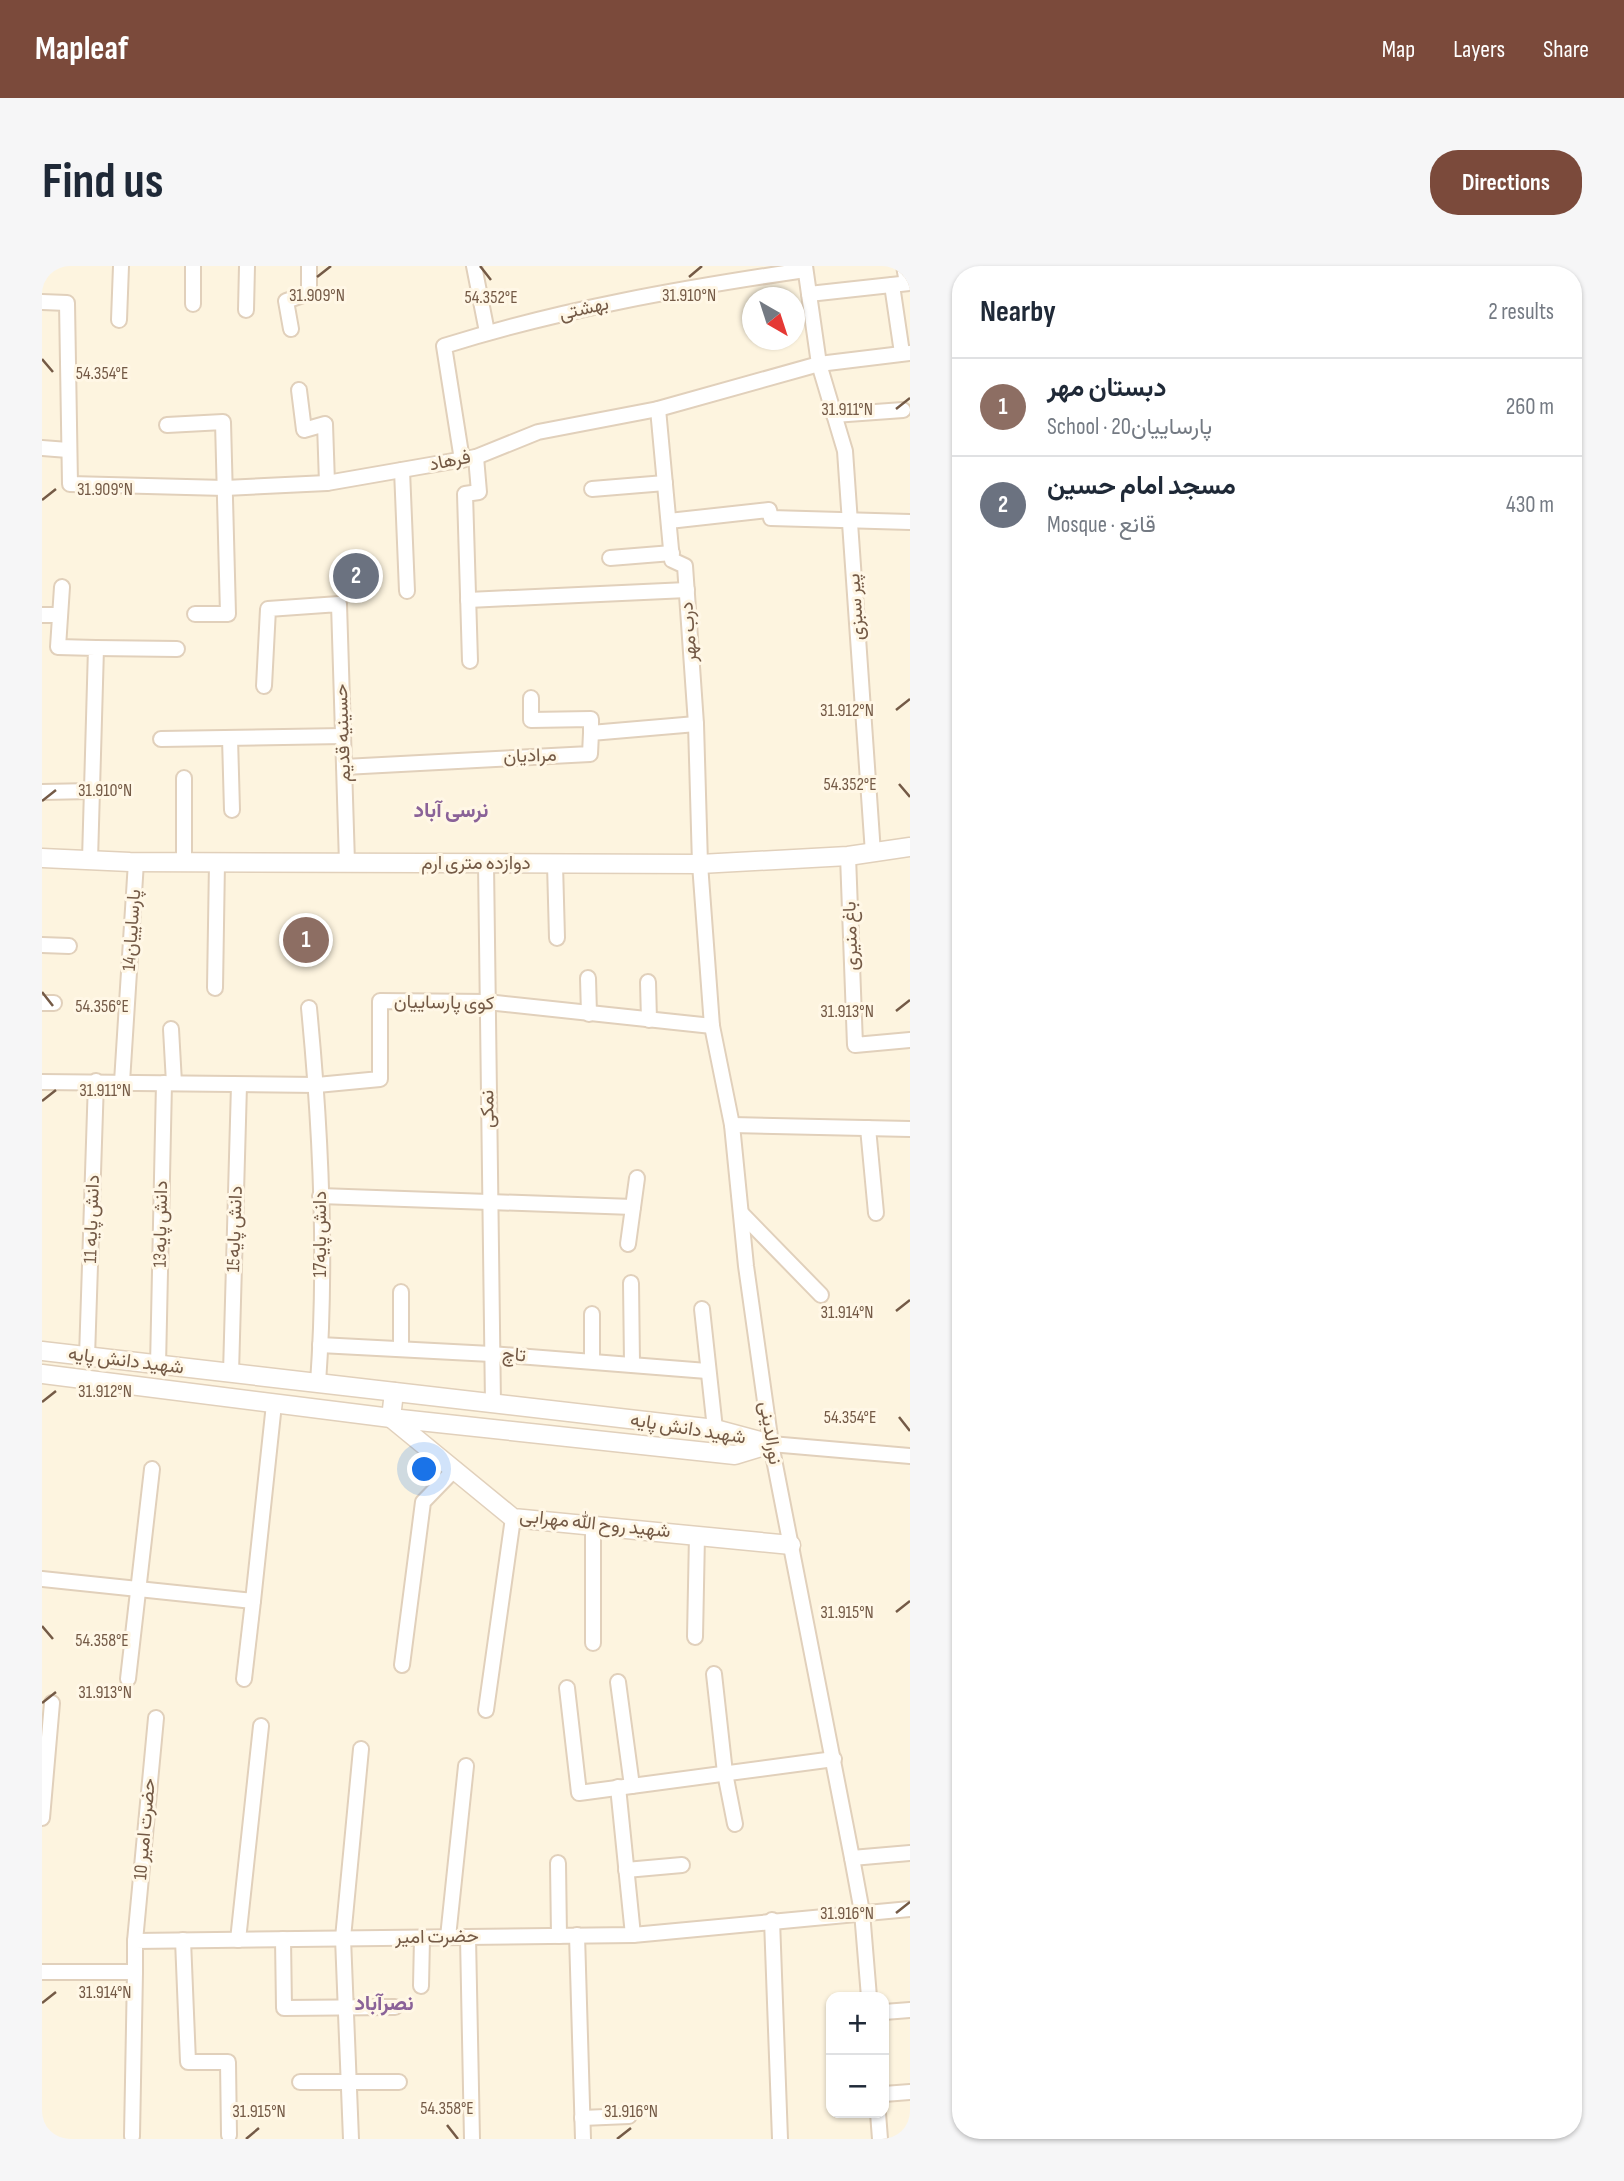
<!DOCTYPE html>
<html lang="en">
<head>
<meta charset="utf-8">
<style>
	:root { --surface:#fff; --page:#f6f6f7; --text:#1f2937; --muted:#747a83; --line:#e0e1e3; --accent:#7b4a3b }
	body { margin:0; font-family:"Sofia Sans Condensed",Vazirmatn,sans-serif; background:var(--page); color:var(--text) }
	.controls { position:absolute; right:21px; bottom:21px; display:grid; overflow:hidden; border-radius:14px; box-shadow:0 2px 5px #0004 }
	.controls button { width:63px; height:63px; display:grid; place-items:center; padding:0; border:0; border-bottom:2px solid var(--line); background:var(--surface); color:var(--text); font:35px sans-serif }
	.compass { position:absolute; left:700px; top:21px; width:63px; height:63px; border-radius:50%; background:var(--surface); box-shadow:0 2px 5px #0004; rotate:141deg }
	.you { position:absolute; left:383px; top:1204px; width:24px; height:24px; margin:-18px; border:5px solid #fff; border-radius:50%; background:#1a73e8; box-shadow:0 0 0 10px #1a73e833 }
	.badge { display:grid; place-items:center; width:46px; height:46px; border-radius:50%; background:var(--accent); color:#fff; font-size:23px; font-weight:700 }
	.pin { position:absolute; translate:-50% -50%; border:4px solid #fff; box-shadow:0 2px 7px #0006 }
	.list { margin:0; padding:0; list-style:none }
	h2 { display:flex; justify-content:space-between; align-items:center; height:91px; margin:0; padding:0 28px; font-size:30px }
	h2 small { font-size:23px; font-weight:400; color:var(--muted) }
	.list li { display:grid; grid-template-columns:46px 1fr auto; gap:21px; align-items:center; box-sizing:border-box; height:98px; padding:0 28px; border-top:2px solid var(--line) }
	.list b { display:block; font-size:26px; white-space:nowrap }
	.list p { margin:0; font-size:23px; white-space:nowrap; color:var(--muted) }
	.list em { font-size:23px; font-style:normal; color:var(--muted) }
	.map { position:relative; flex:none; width:868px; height:1873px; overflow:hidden; border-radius:28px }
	header { display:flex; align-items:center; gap:42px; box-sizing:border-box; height:98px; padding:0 35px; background:var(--accent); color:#fff }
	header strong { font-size:33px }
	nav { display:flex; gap:38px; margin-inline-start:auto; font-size:24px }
	.intro { display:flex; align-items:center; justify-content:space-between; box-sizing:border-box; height:168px; padding:0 42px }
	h1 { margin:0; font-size:49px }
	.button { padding:18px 32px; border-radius:28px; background:var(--accent); color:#fff; font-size:24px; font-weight:700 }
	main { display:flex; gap:42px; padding:0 42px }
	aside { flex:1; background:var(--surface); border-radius:28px; box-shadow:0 2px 5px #0004 }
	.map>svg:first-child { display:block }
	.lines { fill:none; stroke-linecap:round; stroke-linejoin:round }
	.minor-casing { stroke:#e1d0bb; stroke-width:18 }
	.tertiary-casing { stroke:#e1d0bb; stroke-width:21 }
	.minor { stroke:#fff; stroke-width:14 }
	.tertiary { stroke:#fff; stroke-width:18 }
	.ticks { fill:none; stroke:#745a46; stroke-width:2.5 }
	.labels { text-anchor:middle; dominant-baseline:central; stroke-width:6; stroke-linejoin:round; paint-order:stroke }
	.street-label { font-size:19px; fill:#745a46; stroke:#fff7e6 }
	.neighbourhood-label { font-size:21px; font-weight:bold; fill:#8a6298; stroke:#fff7e6 }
	.ticks-label { font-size:18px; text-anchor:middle; fill:#745a46; stroke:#fff7e6; stroke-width:6; stroke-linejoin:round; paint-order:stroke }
</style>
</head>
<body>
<header>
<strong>Mapleaf</strong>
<nav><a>Map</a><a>Layers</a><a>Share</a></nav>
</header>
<div class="intro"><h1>Find us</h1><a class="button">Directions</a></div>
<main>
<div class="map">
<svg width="868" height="1873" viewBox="0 0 868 1873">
	<rect width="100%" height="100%" fill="#fdf4df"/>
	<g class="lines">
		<g class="minor-casing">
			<g id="minor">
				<path d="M432 0 445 66"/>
				<path d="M763 0 777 98 803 185 831 587"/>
				<path d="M862 0 865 17"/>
				<path d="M850 19 860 87"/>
				<path d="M767 28 868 17"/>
				<path d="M0 36 25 37 28 218 183 222 285 217 434 191 496 166 616 143 777 98 868 87"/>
				<path d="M151 38V0"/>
				<path d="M204 44 205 0"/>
				<path d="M77 54 79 0"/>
				<path d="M249 63 244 35 267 27V0"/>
				<path d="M257 124 262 164 283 158 285 217"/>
				<path d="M616 143 630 294 643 300 654 458 658 598 670 760 690 859 704 1000 729 1178 810 1592 820 1646 827 1731"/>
				<path d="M792 149 861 144"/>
				<path d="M125 159 181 156 186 348H153"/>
				<path d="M0 182 26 184"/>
				<path d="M420 194 402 80C520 43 641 22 763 4"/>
				<path d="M360 204 365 325"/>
				<path d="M550 223 623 217"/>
				<path d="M627 255 727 244 729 252 868 256"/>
				<path d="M568 292 630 287"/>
				<path d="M20 321 16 381 54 382 48 594"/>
				<path d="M426 334 645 324"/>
				<path d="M0 349H18"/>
				<path d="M54 382 135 383"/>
				<path d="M428 395 423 228 437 226 434 191"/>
				<path d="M222 420 226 343 297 338 305 597"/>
				<path d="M489 432V454L549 453V467"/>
				<path d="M188 472 190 544"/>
				<path d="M119 473 301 470"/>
				<path d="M302 501 548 488 549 467 654 458"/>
				<path d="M0 526 50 525"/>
				<path d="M806 590 813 779 868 774"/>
				<path d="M142 596V512"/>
				<path d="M444 597 451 1138"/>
				<path d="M513 598 515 672"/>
				<path d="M0 679 27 680"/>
				<path d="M546 712 547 748"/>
				<path d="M606 716 607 754"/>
				<path d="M173 722 175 596"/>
				<path d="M0 737H12"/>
				<path d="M267 742C279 866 285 993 276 1117"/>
				<path d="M129 763 132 817"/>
				<path d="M0 816 275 819 338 813V735L445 736 670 760"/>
				<path d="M80 816 94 596"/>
				<path d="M690 859 868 863"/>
				<path d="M826 862 834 947"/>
				<path d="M278 930 591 941"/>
				<path d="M699 947 779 1029"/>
				<path d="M586 978 595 912"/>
				<path d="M589 1017 590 1097"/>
				<path d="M660 1043 673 1163"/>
				<path d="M550 1048V1095"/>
				<path d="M278 1079 449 1088 665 1105"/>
				<path d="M359 1083V1026"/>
				<path d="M45 1091 54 815"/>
				<path d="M116 1100 122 817"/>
				<path d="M189 1107 197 819"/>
				<path d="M729 1178 868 1190"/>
				<path d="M551 1259V1377"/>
				<path d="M0 1313 211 1335 232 1138"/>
				<path d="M653 1371 655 1269"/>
				<path d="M360 1399 381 1236 413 1203"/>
				<path d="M672 1408 683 1507 693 1558"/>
				<path d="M86 1413 110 1203"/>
				<path d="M202 1413 211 1335"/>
				<path d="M576 1416 590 1520"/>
				<path d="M525 1422 537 1527 792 1493"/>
				<path d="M444 1444 471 1252"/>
				<path d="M576 1521 591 1669"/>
				<path d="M0 1552 10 1437"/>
				<path d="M810 1592 868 1587"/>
				<path d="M516 1597 517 1670"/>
				<path d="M584 1604 640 1599"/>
				<path d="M730 1654 738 1873"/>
				<path d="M535 1669 541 1873"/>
				<path d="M406 1671 424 1500"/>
				<path d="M426 1671 430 1873"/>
				<path d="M241 1673 242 1742 353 1741"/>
				<path d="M141 1674 146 1796H186L187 1869"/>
				<path d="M196 1674 219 1460"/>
				<path d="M93 1675 114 1452"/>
				<path d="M0 1706H93V1675L591 1669 868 1643"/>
				<path d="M379 1720 380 1672"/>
				<path d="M842 1746 868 1744"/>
				<path d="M258 1816H357"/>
				<path d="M842 1828 868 1826"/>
				<path d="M836 1847 838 1873"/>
				<path d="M540 1852 587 1850"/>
				<path d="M90 1870 93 1706"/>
				<path d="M309 1873 301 1672 319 1483"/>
			</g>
		</g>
		<g class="tertiary-casing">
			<g id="tertiary">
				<path d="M0 592 88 596 658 598 806 590 868 581"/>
				<path d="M0 1085 673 1163 729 1178"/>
				<path d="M0 1108 349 1152 693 1189 729 1178"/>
				<path d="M352 1126 349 1152 471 1252 749 1279"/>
			</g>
		</g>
		<use href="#minor" class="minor"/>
		<use href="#tertiary" class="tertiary"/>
	</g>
	<path class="ticks" d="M438 0 449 14M275 11 289 0M647 11 660 0M0 93 11 106M854 143 868 132M0 234 14 223M854 444 868 433M857 518 868 531M0 535 14 524M0 726 11 740M854 745 868 734M0 835 14 824M854 1045 868 1034M0 1136 14 1125M857 1151 868 1165M854 1346 868 1335M0 1360 11 1373M0 1437 14 1426M854 1647 868 1636M0 1737 14 1726M405 1859 416 1873M204 1873 217 1862M575 1873 589 1862"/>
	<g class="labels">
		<g class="street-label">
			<text transform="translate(542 43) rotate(-13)">بهشتی</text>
			<text transform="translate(408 195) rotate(-11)">فرهاد</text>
			<text transform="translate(814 341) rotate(-94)">پیر سبزی</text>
			<text transform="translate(647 366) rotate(-94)">درب مهر</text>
			<text transform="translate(301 467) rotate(-92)">حسینیه قدیم</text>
			<text transform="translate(488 490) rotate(-2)">مرادیان</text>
			<text x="434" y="597">دوازده متری ارم</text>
			<text transform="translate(90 664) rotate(-86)">پارساییان14</text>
			<text transform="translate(809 670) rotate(-92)">باغ منیری</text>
			<text transform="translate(402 737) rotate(1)">کوی پارساییان</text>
			<text transform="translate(446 843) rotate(-91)">نمکی</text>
			<text transform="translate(50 953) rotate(-88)">دانش پایه 11</text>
			<text transform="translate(119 958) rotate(-89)">دانش پایه13</text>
			<text transform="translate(193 963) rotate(-88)">دانش پایه15</text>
			<text transform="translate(278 968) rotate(-90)">دانش پایه17</text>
			<text transform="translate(472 1089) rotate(4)">تاچ</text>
			<text transform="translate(84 1095) rotate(7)">شهید دانش پایه</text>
			<text transform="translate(646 1163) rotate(9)">شهید دانش پایه</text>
			<text transform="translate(728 1167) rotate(81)">نورالدینی</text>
			<text transform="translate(553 1258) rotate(6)">شهید روح الله مهرابی</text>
			<text transform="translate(103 1563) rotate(-85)">حضرت امیر 10</text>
			<text transform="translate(395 1671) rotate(-1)">حضرت امیر</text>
		</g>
		<g class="neighbourhood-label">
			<text x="409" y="544">نرسی آباد</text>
			<text x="342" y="1737">نصرآباد</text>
		</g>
	</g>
	<g class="ticks-label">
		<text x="275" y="35">31.909°N</text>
		<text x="647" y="35">31.910°N</text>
		<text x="449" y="37">54.352°E</text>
		<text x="60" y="113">54.354°E</text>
		<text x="805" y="149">31.911°N</text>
		<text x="63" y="229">31.909°N</text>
		<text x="805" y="450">31.912°N</text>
		<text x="808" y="524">54.352°E</text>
		<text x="63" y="530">31.910°N</text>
		<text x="60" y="746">54.356°E</text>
		<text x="805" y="751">31.913°N</text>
		<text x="63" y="830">31.911°N</text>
		<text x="805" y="1052">31.914°N</text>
		<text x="63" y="1131">31.912°N</text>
		<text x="808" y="1157">54.354°E</text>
		<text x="805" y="1352">31.915°N</text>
		<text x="60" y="1380">54.358°E</text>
		<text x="63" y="1432">31.913°N</text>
		<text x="805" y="1653">31.916°N</text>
		<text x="63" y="1732">31.914°N</text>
		<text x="405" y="1848">54.358°E</text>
		<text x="217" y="1851">31.915°N</text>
		<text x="589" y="1851">31.916°N</text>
	</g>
</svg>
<div class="controls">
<button>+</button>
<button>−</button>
</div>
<svg class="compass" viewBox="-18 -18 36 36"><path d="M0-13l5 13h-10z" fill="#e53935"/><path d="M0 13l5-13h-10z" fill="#747a83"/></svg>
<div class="you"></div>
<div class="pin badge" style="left:264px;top:674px;background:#8d6e63">1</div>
<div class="pin badge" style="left:314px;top:310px;background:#6b7280">2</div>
</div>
<aside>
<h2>Nearby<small>2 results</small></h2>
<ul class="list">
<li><span class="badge" style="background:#8d6e63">1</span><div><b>دبستان مهر</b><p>School · پارساییان20</p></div><em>260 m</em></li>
<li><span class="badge" style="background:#6b7280">2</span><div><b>مسجد امام حسین</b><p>Mosque · قانع</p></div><em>430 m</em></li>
</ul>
</aside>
</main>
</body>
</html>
